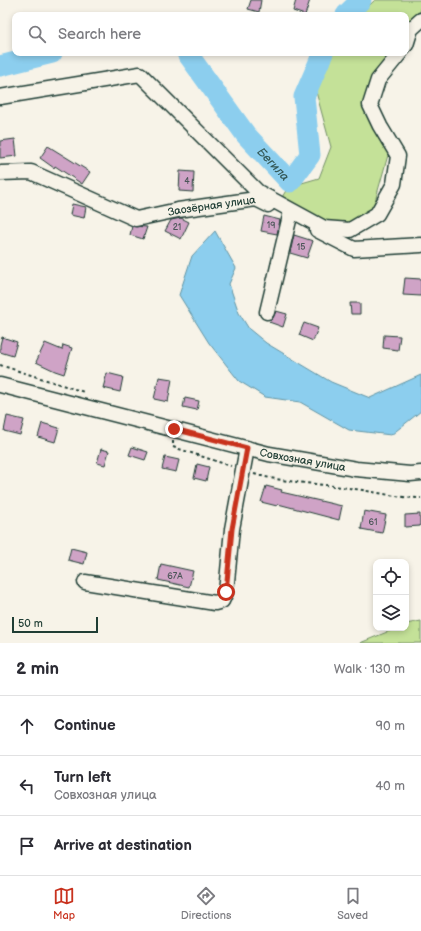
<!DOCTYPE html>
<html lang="en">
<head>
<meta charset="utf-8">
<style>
	:root { --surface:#fff; --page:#f7f7f7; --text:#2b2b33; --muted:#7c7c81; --line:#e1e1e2; --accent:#c8321e }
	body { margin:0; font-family:"Balsamiq Sans",sans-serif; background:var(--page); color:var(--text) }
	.controls { position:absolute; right:12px; bottom:12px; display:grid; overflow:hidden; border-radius:8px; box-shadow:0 2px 6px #0003 }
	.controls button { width:36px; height:36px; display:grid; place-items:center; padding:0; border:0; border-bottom:1px solid var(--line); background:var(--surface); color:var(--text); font:20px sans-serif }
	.scale { position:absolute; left:12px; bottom:10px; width:86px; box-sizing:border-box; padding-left:4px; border:2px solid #1f3d34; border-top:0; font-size:11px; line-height:14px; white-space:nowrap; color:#1f3d34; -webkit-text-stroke:3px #f7f3e8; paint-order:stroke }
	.stop { position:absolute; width:12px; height:12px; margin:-9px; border:3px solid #c8321e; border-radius:50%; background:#fff }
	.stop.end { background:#c8321e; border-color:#fff; box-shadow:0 1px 4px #0008 }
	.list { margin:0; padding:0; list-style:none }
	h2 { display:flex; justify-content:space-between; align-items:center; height:52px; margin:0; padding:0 16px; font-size:17px }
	h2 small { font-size:13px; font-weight:400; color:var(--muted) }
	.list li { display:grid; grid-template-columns:26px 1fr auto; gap:12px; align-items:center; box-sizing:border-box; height:60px; padding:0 16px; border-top:1px solid var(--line) }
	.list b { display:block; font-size:15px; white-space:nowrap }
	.list p { margin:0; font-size:13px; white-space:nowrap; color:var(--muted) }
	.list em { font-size:13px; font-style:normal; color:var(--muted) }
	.icon { flex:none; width:22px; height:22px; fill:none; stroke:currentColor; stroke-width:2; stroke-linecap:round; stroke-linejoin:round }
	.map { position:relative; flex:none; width:421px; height:643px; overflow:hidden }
	.search { position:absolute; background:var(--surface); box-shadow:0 2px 6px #0003; left:12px; right:12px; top:12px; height:44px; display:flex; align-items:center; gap:10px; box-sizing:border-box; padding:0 14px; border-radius:8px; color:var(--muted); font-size:15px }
	.sheet { height:232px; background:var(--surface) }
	nav { display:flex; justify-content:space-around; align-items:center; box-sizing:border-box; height:56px; border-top:1px solid var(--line); background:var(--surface); font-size:11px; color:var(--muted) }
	nav a { display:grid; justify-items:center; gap:2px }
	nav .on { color:var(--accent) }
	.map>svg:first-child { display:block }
	.green { fill:#c4e198; stroke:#728f66 }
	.water { fill:#8cceee; stroke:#6094a4 }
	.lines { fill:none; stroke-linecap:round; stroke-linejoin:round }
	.river { stroke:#8cceee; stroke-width:21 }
	.building { fill:#cfa3c6; stroke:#1f3d34 }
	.minor-casing { stroke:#1f3d34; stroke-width:17 }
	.path { stroke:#1f3d34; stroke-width:2; stroke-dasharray:3 3; stroke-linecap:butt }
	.minor { stroke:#f7f3e8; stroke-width:14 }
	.route { stroke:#c8321e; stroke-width:5 }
	.labels { text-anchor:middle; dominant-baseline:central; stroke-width:3; stroke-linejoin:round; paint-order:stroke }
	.number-label { font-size:9px; fill:#4b5658 }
	.street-label { font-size:11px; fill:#1f3d34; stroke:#f7f3e8 }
	.water-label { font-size:12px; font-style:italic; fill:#355a59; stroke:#f7f3e8 }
</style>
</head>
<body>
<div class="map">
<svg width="421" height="643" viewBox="0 0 421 643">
	<rect width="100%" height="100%" fill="#f7f3e8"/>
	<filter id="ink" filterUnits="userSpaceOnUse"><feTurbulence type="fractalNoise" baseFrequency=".025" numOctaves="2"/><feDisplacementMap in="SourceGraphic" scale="8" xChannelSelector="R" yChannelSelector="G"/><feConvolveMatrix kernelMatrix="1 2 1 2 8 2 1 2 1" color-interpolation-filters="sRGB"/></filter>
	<g filter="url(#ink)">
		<g class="green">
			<path d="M375 0H421V10L406 24V15H359Z"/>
			<path d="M333 53H400L374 80V123L390 148 370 219 334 228 281 199 288 187 319 178 331 147 315 88Z"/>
			<path d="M421 621V643H360L397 628H406V624Z"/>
		</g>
		<path class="water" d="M215 231 236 268 229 284 239 313 249 329 266 343 331 382 370 398 421 375V411L391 435 349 430 300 402 265 397 239 381 209 343 179 295 192 256Z"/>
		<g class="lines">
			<g class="river">
				<path d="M346 15 361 0"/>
				<path id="s1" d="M187 53 246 135 290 182 310 155 304 97 323 53"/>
				<path d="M0 66 52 53"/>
			</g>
		</g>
		<g class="building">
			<path d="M251 0H261L259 12 248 9Z"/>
			<path d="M296 0H310L305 15 293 11Z"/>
			<path d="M15 139 17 156 0 158V141Z"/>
			<path d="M48 146 90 172 82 184 55 166 54 168 40 158Z"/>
			<path d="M180 171 194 172 193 192 179 191Z"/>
			<path d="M72 204 86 207 84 218 70 215Z"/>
			<path d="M264 216 280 220 277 234 261 231Z"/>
			<path d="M181 218 189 222 181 239 165 231 171 220Z"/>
			<path d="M132 226 147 227 143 239 130 235Z"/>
			<path d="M294 235 313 241 307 258 290 253Z"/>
			<path d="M405 278 421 279V296L403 295Z"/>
			<path d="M350 303H360V314H351Z"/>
			<path d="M276 311 287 314 283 327 269 322 273 318Z"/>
			<path d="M304 323 318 328 313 341 299 335Z"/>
			<path d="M384 335 400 336 398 350 383 348Z"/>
			<path d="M2 337 17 342 13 356 0 352V345Z"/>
			<path d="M45 343 62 350 63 345 72 348 64 374 55 371 36 362Z"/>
			<path d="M107 373 123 377 120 392 103 388Z"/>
			<path d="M159 377 172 379 168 402 154 399Z"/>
			<path d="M185 398 199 401 197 410 183 407Z"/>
			<path d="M7 416 24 420 20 435 4 431Z"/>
			<path d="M42 423 59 428 55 442 38 437Z"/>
			<path d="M132 447 148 452 145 460 129 455Z"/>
			<path d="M101 449 109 451 105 465 97 463Z"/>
			<path d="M165 457 179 460 176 472 162 469Z"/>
			<path d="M197 464 209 467 206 481 194 478Z"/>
			<path d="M266 486 282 490 281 492 342 506 339 520 278 504 277 506 261 502Z"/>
			<path d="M364 511 386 515 382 533 361 529Z"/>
			<path d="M420 514V526L405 527V515Z"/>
			<path d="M71 548 87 552 84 564 68 560Z"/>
			<path d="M161 564 193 571 189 587 158 580Z"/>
		</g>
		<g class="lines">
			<g class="minor-casing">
				<g id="minor">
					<path d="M406 45 411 29 421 20"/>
					<path d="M0 97 140 74 258 192 324 228 350 230 377 214 394 184 398 156 380 126 370 105 378 80 400 53"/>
					<path id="s2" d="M0 173 31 172 136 219 178 210 256 199 268 205"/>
					<path d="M317 230 354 249 421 245"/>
					<path d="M267 312 290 216"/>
					<path id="s3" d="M0 385 269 454 356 469 410 474 421 473"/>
					<path d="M85 582 215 603 222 601 226 592 232 529 247 448"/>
				</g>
			</g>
			<g class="path">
				<path d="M0 365 84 392"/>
				<path d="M173 441V447L231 466"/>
				<path d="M254 474C285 483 317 483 348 488 373 491 396 498 421 498"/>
			</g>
			<use href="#minor" class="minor"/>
		</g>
	</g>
	<g class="lines" filter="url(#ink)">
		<path class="route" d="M174 429 247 448 232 529 226 592"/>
	</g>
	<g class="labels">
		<g class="number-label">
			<text x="187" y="181">4</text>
			<text x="271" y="225">19</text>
			<text x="177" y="227">21</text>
			<text x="301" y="247">15</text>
			<text x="373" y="522">61</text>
			<text x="175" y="576">67А</text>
		</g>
		<g class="street-label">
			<text stroke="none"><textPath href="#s2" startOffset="223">Заозёрная улица</textPath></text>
			<text stroke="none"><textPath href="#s3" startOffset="312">Совхозная улица</textPath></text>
		</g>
		<g class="water-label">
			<text stroke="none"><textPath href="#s1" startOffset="141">Бегила</textPath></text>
		</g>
	</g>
</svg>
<div class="controls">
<button><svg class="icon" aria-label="locate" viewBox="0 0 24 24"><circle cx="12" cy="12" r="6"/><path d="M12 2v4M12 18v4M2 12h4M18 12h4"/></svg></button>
<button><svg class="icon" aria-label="layers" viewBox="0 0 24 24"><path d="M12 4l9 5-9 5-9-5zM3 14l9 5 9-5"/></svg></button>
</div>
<div class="scale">50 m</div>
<div class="stop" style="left:226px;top:592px"></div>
<div class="stop end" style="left:174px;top:429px"></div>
<div class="search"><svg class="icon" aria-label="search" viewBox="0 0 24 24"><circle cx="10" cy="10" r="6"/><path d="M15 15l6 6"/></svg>Search here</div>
</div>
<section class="sheet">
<h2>2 min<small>Walk · 130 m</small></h2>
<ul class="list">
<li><svg class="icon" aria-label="ahead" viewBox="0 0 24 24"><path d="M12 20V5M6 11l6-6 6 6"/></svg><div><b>Continue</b></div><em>90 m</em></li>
<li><svg class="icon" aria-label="left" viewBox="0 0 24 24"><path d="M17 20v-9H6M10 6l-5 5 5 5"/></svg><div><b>Turn left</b><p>Совхозная улица</p></div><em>40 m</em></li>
<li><svg class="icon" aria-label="arrive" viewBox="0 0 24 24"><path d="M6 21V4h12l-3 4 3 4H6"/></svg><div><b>Arrive at destination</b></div></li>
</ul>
</section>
<nav>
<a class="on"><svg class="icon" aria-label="map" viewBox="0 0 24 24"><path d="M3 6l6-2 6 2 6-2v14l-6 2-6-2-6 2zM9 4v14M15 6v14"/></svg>Map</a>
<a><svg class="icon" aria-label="directions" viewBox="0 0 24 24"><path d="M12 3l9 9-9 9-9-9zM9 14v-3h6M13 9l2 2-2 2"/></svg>Directions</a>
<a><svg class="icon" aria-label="saved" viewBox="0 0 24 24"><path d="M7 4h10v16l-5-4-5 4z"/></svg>Saved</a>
</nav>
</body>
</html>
